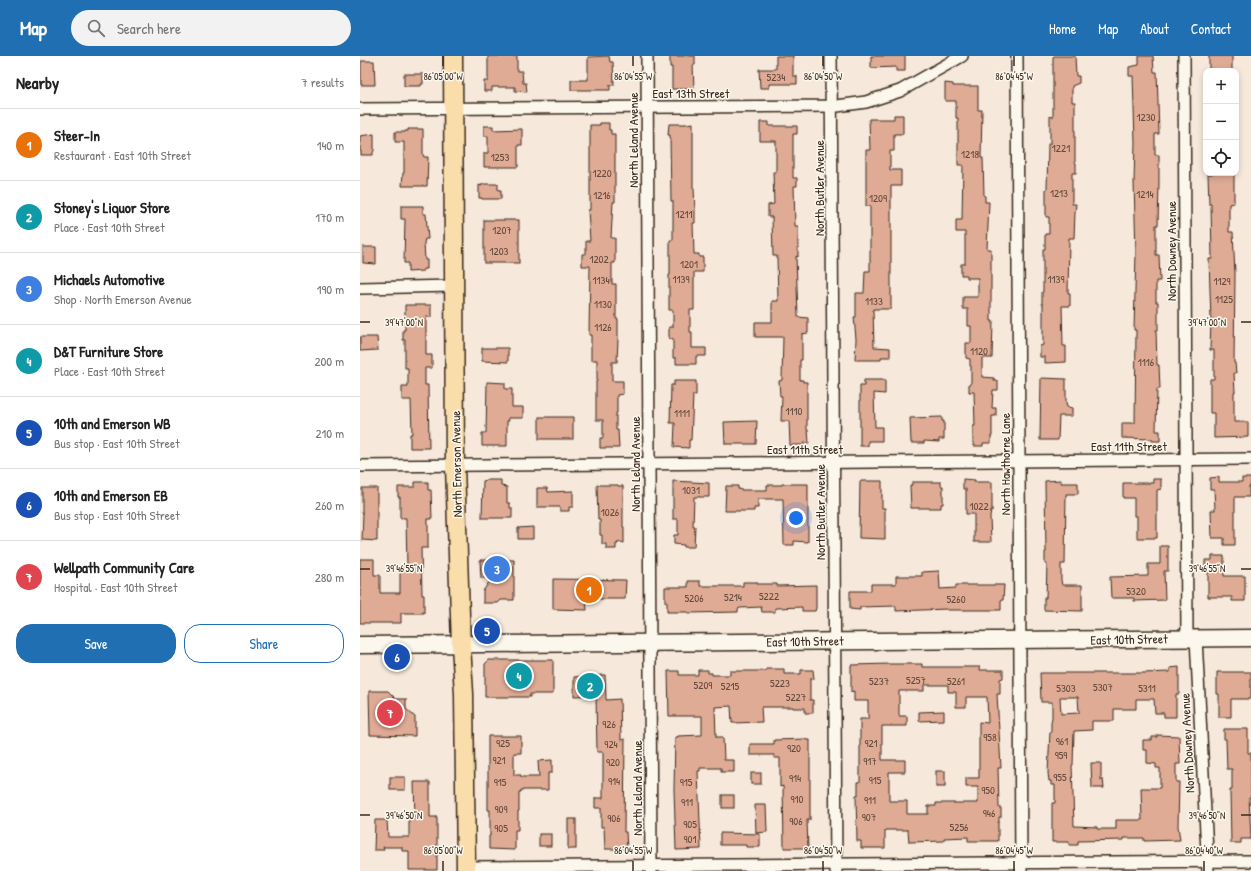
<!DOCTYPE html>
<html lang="en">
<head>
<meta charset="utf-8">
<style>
	:root { --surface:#fff; --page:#f2f2f2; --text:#222; --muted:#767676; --line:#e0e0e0; --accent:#1f6fb2 }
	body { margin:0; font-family:"Patrick Hand",sans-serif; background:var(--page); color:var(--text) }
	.controls { position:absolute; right:12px; top:12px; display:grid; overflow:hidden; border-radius:8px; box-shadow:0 2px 6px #0003 }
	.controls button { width:36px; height:36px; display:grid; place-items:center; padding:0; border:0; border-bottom:1px solid var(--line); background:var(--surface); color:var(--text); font:20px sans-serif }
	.you { position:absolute; left:436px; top:462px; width:14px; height:14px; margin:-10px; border:3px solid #fff; border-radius:50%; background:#1a73e8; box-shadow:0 0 0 6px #1a73e833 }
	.badge { display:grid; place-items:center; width:26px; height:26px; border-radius:50%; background:var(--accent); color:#fff; font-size:13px; font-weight:700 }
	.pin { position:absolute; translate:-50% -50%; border:2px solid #fff; box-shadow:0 1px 4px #0006 }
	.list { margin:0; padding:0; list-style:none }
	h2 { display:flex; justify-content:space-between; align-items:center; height:52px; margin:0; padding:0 16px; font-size:17px }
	h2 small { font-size:13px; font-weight:400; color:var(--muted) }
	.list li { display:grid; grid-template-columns:26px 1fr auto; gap:12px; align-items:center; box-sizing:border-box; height:72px; padding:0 16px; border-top:1px solid var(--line) }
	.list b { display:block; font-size:15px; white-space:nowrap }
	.list p { margin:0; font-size:13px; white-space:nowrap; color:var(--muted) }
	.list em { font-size:13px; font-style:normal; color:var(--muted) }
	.actions { display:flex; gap:8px; padding:12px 16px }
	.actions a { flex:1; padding:9px 0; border:1px solid var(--accent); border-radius:16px; text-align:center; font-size:14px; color:var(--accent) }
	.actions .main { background:var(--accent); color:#fff }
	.icon { flex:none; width:22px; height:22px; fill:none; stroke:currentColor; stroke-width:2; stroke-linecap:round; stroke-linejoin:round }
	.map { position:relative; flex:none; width:891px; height:815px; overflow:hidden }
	header { display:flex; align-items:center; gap:24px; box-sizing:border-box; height:56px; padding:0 20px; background:var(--accent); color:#fff }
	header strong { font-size:19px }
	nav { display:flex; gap:22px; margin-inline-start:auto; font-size:14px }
	.search { width:280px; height:36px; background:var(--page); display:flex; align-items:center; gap:10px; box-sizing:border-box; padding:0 14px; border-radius:22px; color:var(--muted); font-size:15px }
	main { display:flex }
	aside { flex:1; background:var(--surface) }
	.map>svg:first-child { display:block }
	.building { fill:#e0ab95; stroke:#3b2a1e; fill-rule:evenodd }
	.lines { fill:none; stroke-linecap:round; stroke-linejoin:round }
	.street-casing { stroke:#3b2a1e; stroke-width:14 }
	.secondary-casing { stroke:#3b2a1e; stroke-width:19 }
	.primary-casing { stroke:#3b2a1e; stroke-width:21 }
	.street { stroke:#fbf7ec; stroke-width:11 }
	.secondary { stroke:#fbf7ec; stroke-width:16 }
	.primary { stroke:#f9deab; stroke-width:18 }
	.ticks { fill:none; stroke:#3b2a1e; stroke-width:1.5 }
	.labels { text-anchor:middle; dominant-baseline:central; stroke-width:3; stroke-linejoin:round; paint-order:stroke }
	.number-label { font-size:11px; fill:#644a3c }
	.street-label { font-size:13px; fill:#3b2a1e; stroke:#fbf7ec }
	.ticks-label { font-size:10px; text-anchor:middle; fill:#3b2a1e; stroke:#fbf7ec; stroke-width:3; stroke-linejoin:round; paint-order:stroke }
</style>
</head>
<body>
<header>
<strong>Map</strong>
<div class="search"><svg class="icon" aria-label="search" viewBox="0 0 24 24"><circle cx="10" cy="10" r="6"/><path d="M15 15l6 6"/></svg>Search here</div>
<nav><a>Home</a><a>Map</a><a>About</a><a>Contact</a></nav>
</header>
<main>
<aside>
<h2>Nearby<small>7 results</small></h2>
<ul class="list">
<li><span class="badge" style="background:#e8710a">1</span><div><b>Steer-In</b><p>Restaurant · East 10th Street</p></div><em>140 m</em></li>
<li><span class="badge" style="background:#0f9aa8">2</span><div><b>Stoney's Liquor Store</b><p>Place · East 10th Street</p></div><em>170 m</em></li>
<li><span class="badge" style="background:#3f7fe0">3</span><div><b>Michaels Automotive</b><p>Shop · North Emerson Avenue</p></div><em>190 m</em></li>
<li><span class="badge" style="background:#0f9aa8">4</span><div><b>D&amp;T Furniture Store</b><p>Place · East 10th Street</p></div><em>200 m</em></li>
<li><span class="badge" style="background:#1a4fb4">5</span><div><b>10th and Emerson WB</b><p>Bus stop · East 10th Street</p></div><em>210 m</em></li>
<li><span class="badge" style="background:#1a4fb4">6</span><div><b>10th and Emerson EB</b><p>Bus stop · East 10th Street</p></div><em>260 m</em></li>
<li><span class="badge" style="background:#e0444e">7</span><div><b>Wellpath Community Care</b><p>Hospital · East 10th Street</p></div><em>280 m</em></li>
</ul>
<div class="actions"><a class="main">Save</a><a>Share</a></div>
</aside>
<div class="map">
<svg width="891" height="815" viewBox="0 0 891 815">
	<rect width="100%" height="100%" fill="#f6e8db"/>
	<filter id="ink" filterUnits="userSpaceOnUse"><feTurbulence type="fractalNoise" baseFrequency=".025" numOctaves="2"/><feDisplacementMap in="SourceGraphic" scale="8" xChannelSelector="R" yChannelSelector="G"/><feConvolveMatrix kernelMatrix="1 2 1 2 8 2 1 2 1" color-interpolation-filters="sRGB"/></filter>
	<g filter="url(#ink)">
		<g class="building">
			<path d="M128 0H157V14L158 15H162L163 27H166L167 36 155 35V31H132V35H124V25H128Z"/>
			<path d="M249 0 250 6H253L254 29H250V34H211V24H228V1Z"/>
			<path d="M310 0H335V9H333L334 33H312V11H310Z"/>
			<path d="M416 0H433V20H437V28H409V32H400L399 13H416Z"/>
			<path d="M511 0H545V15H536V11L511 12Z"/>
			<path d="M694 0H715L716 20H719V27L712 30V46H715V107H716V117H712V148H716L715 156 714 182H709V185L708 237H710V250H702L703 290H706V306L685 307V301H680V290L683 289V248H682V236H683V193H685V178H689V161H686V133H687L688 88H690V60L693 61V1Z"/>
			<path d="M779 0H793L794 16H797L799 78H795V99H799V127L798 169H796V199H799L800 225H796V246H798V274H796L797 309H799L800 333H797L796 375H800V385H792V383L762 382V367H775L776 274H774L776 197 774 127 775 86 773 20H769V11L779 9Z"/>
			<rect x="849" y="0" width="23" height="15"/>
			<path d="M1 5H14L15 29H1Z"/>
			<path d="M44 18H63V28H61V30H44Z"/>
			<path d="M585 27 593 28V30H618V54H622L621 102H623L624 140H625V146H629L627 193H631V265H633L632 302H622V321L634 322V325H638V334H633L632 352H636V360H632V380H631V387H623V390H614V386H613V370H615L614 336H609V328H611V310H610V303L606 302V287H611V270H608V253H603V241H618V222H607V219H601V208H605V176H596V164H602L603 109H598V62H596V45H585Z"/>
			<path d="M534 59H543V78H534V95H530V114H541V130H531V253H513L514 291 530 292V301H521V304H495L496 283 494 261H496V237H504L505 215H510V150H506V94H510L509 63H534Z"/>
			<path d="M400 66H409V70H437V78H433V122H437V130H434L435 170H438V201L436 200 438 261 448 262V277L442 278V304H440V324H443V326H447V374H448L449 387H444V389H430L429 365H421L422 340H420L419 325 422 324 423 281H395V266H412V245H418L417 200H413L412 161H408V149L414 148 413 116H416V85H400Z"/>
			<path d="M240 67H249V74H251V78H255V146H253L251 182H255V207H252V228H256V263H258V283L257 306H252V325H263V338L257 339V357H256V374H258L259 392H240V382H243V364H236V325H237V304H231V279H229L230 210H222V198H226V185H230L228 154H230V69H240Z"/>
			<path d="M333 67V132H334L335 154V167H333L334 198H339V201H343V216H334V254H330V276H332V292H346V300H336V308H316V302H313V283H309V271H313V254H309V219H310V184H313V145H311L310 79H308L309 68H326Z"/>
			<path d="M124 70H133V74L162 73V89H158V111H124V97H128V80H124Z"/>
			<path d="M48 73H63V99L64 101H68L67 130H42L43 117H44V86H35V76H45V75H48Z"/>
			<path d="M14 78V95L13 96V99H1V95H0V80Z"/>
			<path d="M852 117H874V147L869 148V176H873L875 218 874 307H875L876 317H874L875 336H874V366H888V381L854 382V357H850V323H854V294H850L851 265 849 203H852L851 148H849L848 118H852Z"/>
			<path d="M122 128H138V134H141V143H122V142H119V129L122 130Z"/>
			<path d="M41 150H63V158H66L68 183H65L64 187 65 204H67V213H63V215L48 216V207H44L45 163H41Z"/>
			<rect x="124" y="164" width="35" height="43"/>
			<path d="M3 191H16V208L3 207Z"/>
			<path d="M45 249H71V261H66V299H72V312H65V329H68L69 392H50V378H52L51 344H42V331H48V312H45V284H43V274H45Z"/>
			<path d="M0 281H17L18 294 0 295Z"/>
			<path d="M122 292H148V306L122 305Z"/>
			<path d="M681 322 706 323V346L707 351 712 352V360H699L698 384H680Z"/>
			<path d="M504 324H525V338L514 337 515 371H522V385H508V390H500V330H504Z"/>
			<path d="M314 325H336V339H333L331 384H329V392L314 391 315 367H310L311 329H314Z"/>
			<path d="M127 326 145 327V333H152V351H163V362H148L149 365H147V390H122V377H126Z"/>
			<rect x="179" y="361" width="34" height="22"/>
			<path d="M582 361V365H584V383H579V386L564 385V387H551L550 362Z"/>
			<path d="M397 365 396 388H365L364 366Z"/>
			<path d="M859 421V426H882V422H891V430H889V441H875V489H864V482H852L851 454H855L854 433H850V422Z"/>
			<path d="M603 423 615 424V426H632V455H631L630 461 631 486H614V458H606V433H603Z"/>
			<path d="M793 423H801V433L797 434V482H777V460H774V442H763V427H793Z"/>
			<path d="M126 424H141V430L147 431V447H150V452H152V462H122L123 425Z"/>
			<path d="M701 424V427H718V438H706L705 508H701V524L702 529H722V555L684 554V542H686L687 508H685V496H686L685 425Z"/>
			<path d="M313 425 349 427V441H334L333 470H335L334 491H324V489L314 488V479H318V463H313Z"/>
			<path d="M500 425H522V452H525V483L499 482Z"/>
			<path d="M55 426H68V434H71L72 463H68V492H61L62 539H64V557H41V567H0V503H14V519H20V537H40V511L47 510 46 464V462H40V441H38V431H55Z"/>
			<path d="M552 426H581V430H583V448H581V452H551L550 429H552Z"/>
			<path d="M422 428H448V486L434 485V489H424L423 443H398V452H394V455H365L366 430H378V433H380V434H407V429H422Z"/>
			<path d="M237 429H258V430H263V471H264V487L258 486V488H256V493H246V488H242V479H240V464H238Z"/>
			<path d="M2 432H17V485L2 484 3 457H2Z"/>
			<path d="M177 432H187L188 436 213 435V451H209V455H200V451H177Z"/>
			<path d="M173 471V483H158V472Z"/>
			<path d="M800 490H808V515H804L805 544 774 545V542H751L750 521 788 520V508H800Z"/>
			<path d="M852 500H864V520H885V545H872V541H848V514H845V504H852Z"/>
			<path d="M120 504H154V544H141L138 547H123V535L132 522H121Z"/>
			<path d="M579 515 580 533 596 532V529H644L643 544H641V554H587V553L536 555V550L500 551V554L490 553V535H511V528H536V520H562V516Z"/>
			<path d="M193 523 266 524 265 543H226L227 554 193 553Z"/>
			<path d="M328 525H340V530H383V526H397V528H417V530L456 529V552L455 555H442V551L417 552H415V556H402L401 551 380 552 378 553V556L328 557V556H307V546H305V531H328Z"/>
			<path d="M129 604H193V638H170V641H125V608Z"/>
			<path d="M531 608H562V611H620V614H643V622L640 623V638H637L641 712H638L639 752H641V761H639V766H638V785H608V781L584 782V785L549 786 548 774H525V792H501V785H497L496 739H498V726H500V663H508V645H494V635L491 636V609ZM564 629H588V636H596V651H606V641H627L628 667 619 666V722H606V731H618V747H576V750H568V758H547V745H529V716H545V704H522V670H547V660H539V635H564Z"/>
			<path d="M819 611V638H816V661H804V657H795L794 643H776V653H754V665H732V674L714 675 713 709H712L714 770 737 771V773H756V764H782L781 732H800V712H796V708L787 707V694H783V684H792V681H797V679L819 680 820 708H816V726H819L818 770 820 784 784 785V782H764V784L718 785V789H709V786H692V747H695V729H691V725H689L688 717 690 676H691V666L692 662V646H681L680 617H783L810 616V612ZM700 641H718L719 657 701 658Z"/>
			<path d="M406 613H424V618H441V614H453L454 623H450V644H453V657H445V652H433V651H401L402 666 372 667 371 650 355 651 356 681H363L364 704H374V716H361V712H340V715H338L341 793 316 794 314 734 315 681H318V680L342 679V660H309L308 615H319V619H338V614H348V617H352V619H370V615H406Z"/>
			<path d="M857 616H891V643H871V661H859V638H857Z"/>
			<path d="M245 619 246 644 260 643 261 684 265 683 264 776H266L267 793H245L244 771H241V752H235V742H243V696H237L236 639 214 640V621Z"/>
			<path d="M9 635H28L36 643H46V653L55 661V680L10 679Z"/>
			<path d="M584 655V664L559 665V656Z"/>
			<path d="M864 673H888V697H891V741H889L891 783H881V787H871L870 734H872V713H867L866 683H864Z"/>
			<path d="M128 680H161V697H154V719H161V721H179L178 705 192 704V717H188V734H161V736H159V755H158V774H155V794L129 793V780H130V754H128Z"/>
			<path d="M446 683V684H450V764H447L448 792H424L423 730 420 731V702H414V699H390V688H414V684Z"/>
			<path d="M731 707H741V724L743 723 744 732H732Z"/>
			<rect x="576" y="715" width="9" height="16"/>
			<rect x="391" y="717" width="10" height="11"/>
			<rect x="30" y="721" width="15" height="13"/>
			<path d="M54 726H70V761H77V814H49V795H42V791H23L24 794H14L15 764H27L28 781H49V761H55Z"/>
			<rect x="362" y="739" width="12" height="13"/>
			<path d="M395 749H406L407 776 396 777Z"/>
			<rect x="208" y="763" width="8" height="30"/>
			<path d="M360 777 400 778V791H386V789H360Z"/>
			<rect x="179" y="778" width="12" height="12"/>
		</g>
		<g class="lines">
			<g class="street-casing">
				<g id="street">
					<path d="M287 0 291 815"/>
					<path d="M471 0 476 815"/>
					<path d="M657 0 661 815"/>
					<path d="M824 0 827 582"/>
					<path d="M0 53 477 50 506 46 540 35 602 0"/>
					<path d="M0 232 94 230"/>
					<path d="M0 410 891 403"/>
					<path d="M836 582 848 815"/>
					<path d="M106 811 891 805"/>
				</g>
			</g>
			<g class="secondary-casing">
				<path id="secondary" d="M0 589 891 582"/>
			</g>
			<g class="primary-casing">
				<path id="primary" d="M93 0 95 410 101 589 104 638 106 815"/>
			</g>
			<use href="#street" class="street"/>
			<use href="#secondary" class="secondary"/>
			<use href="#primary" class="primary"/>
		</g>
	</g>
	<path class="ticks" d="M83 0V10M273 0V10M463 0V10M654 0V10M0 266H10M881 266H891M0 513H10M881 513H891M0 759H10M881 759H891M83 805V815M273 805V815M463 805V815M654 805V815M844 805V815"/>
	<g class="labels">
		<g class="number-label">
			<text x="416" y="21">5234</text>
			<text x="786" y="61">1230</text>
			<text x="701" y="92">1221</text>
			<text x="610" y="98">1218</text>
			<text x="140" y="101">1253</text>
			<text x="242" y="117">1220</text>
			<text x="699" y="137">1213</text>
			<text x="785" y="138">1214</text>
			<text x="242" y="139">1216</text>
			<text x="518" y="142">1209</text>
			<text x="324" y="158">1211</text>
			<text x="142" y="174">1207</text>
			<text x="139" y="195">1203</text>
			<text x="239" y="203">1202</text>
			<text x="329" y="208">1201</text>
			<text x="321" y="223">1139</text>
			<text x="696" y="223">1139</text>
			<text x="241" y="224">1134</text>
			<text x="862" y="225">1129</text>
			<text x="864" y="243">1125</text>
			<text x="514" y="245">1133</text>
			<text x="243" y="248">1130</text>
			<text x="243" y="271">1126</text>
			<text x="619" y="295">1120</text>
			<text x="786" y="306">1116</text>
			<text x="434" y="355">1110</text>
			<text x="322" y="357">1111</text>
			<text x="331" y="434">1031</text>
			<text x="619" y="450">1022</text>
			<text x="250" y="456">1026</text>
			<text x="776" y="535">5320</text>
			<text x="409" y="540">5222</text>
			<text x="373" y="541">5214</text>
			<text x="334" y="542">5206</text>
			<text x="596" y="543">5260</text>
			<text x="556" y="624">5257</text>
			<text x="519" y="625">5237</text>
			<text x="596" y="625">5261</text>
			<text x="420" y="627">5223</text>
			<text x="343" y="629">5209</text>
			<text x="370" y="630">5215</text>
			<text x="743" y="631">5307</text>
			<text x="706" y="632">5303</text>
			<text x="787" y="632">5311</text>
			<text x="436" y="641">5227</text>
			<text x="249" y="668">926</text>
			<text x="630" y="681">958</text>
			<text x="702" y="685">961</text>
			<text x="143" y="687">925</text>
			<text x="511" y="687">921</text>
			<text x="251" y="688">924</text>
			<text x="434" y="692">920</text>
			<text x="701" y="699">959</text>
			<text x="139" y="704">921</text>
			<text x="510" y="705">917</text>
			<text x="253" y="706">920</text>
			<text x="700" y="721">955</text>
			<text x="435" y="722">914</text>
			<text x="515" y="724">915</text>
			<text x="254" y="725">914</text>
			<text x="140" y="726">915</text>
			<text x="326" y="726">915</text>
			<text x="628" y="734">950</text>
			<text x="437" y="743">910</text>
			<text x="510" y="744">911</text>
			<text x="327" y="746">911</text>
			<text x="141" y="753">909</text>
			<text x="629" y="757">946</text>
			<text x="509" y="761">907</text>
			<text x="254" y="762">906</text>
			<text x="436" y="765">906</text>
			<text x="330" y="768">905</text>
			<text x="599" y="771">5256</text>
			<text x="141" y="772">905</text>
			<text x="330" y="783">901</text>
		</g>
		<g class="street-label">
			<text x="331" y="37">East 13th Street</text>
			<text transform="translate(273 84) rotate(-90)">North Leland Avenue</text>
			<text transform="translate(459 132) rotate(-90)">North Butler Avenue</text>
			<text transform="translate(811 195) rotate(-90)">North Downey Avenue</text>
			<text x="769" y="390">East 11th Street</text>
			<text x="445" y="393">East 11th Street</text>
			<text transform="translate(96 408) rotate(-91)">North Emerson Avenue</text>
			<text transform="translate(275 408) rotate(-90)">North Leland Avenue</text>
			<text transform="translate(645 408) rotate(-90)">North Hawthorne Lane</text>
			<text transform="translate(460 456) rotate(-90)">North Butler Avenue</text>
			<text transform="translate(769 583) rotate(-1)">East 10th Street</text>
			<text transform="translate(445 585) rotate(-1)">East 10th Street</text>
			<text transform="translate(827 687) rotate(-93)">North Downey Avenue</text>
			<text transform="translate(277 732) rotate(-90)">North Leland Avenue</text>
		</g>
	</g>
	<g class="ticks-label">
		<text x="83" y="24">86°05'00"W</text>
		<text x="273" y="24">86°04'55"W</text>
		<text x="463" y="24">86°04'50"W</text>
		<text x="654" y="24">86°04'45"W</text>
		<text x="44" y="270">39°47'00"N</text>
		<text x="847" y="270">39°47'00"N</text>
		<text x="44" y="516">39°46'55"N</text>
		<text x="847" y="516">39°46'55"N</text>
		<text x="44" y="763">39°46'50"N</text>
		<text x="847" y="763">39°46'50"N</text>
		<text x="83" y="798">86°05'00"W</text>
		<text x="273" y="798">86°04'55"W</text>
		<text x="463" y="798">86°04'50"W</text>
		<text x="654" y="798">86°04'45"W</text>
		<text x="844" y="798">86°04'40"W</text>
	</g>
</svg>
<div class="controls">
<button>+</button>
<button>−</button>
<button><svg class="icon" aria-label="locate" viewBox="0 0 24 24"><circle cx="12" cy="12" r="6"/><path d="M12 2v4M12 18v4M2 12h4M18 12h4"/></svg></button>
</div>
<div class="you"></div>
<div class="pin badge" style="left:229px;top:534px;background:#e8710a">1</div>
<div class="pin badge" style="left:230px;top:630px;background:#0f9aa8">2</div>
<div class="pin badge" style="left:137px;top:513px;background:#3f7fe0">3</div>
<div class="pin badge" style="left:159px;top:620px;background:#0f9aa8">4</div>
<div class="pin badge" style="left:127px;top:575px;background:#1a4fb4">5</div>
<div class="pin badge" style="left:37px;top:601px;background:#1a4fb4">6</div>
<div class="pin badge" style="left:30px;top:657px;background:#e0444e">7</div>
</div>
</main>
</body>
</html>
